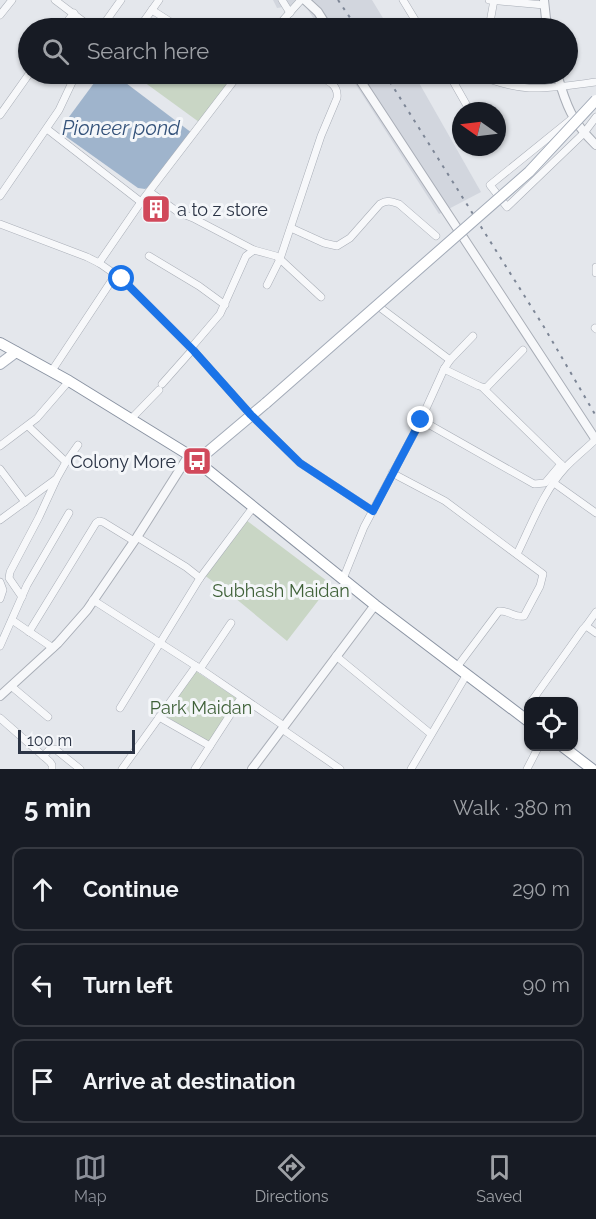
<!DOCTYPE html>
<html lang="en">
<head>
<meta charset="utf-8">
<style>
	:root { --surface:#171b24; --page:#242831; --text:#f1f3f6; --muted:#9ea1a6; --line:#363941; --accent:#8c9099 }
	body { margin:0; font-family:Raleway,sans-serif; background:var(--page); color:var(--text) }
	.controls { position:absolute; right:18px; bottom:18px; display:grid; overflow:hidden; border-radius:12px; box-shadow:0 2px 4px #0004 }
	.controls button { width:54px; height:54px; display:grid; place-items:center; padding:0; border:0; border-bottom:2px solid var(--line); background:var(--surface); color:var(--text); font:30px sans-serif }
	.compass { position:absolute; left:452px; top:102px; width:54px; height:54px; border-radius:50%; background:var(--surface); box-shadow:0 2px 4px #0004; rotate:284deg }
	.scale { position:absolute; left:18px; bottom:15px; width:117px; box-sizing:border-box; padding-left:6px; border:3px solid #2b3445; border-top:0; font-size:16px; line-height:21px; white-space:nowrap; color:#2b3445; -webkit-text-stroke:4px #f4f6f9; paint-order:stroke }
	.stop { position:absolute; width:18px; height:18px; margin:-14px; border:4px solid #1a73e8; border-radius:50%; background:#fff }
	.stop.end { background:#1a73e8; border-color:#fff; box-shadow:0 2px 6px #0008 }
	.list { margin:0; padding:0; list-style:none }
	h2 { display:flex; justify-content:space-between; align-items:center; height:78px; margin:0; padding:0 24px; font-size:26px }
	h2 small { font-size:20px; font-weight:400; color:var(--muted) }
	.list li { display:grid; grid-template-columns:39px 1fr auto; gap:18px; align-items:center; box-sizing:border-box; height:84px; margin:0 12px 12px; padding:0 12px; border:2px solid var(--line); border-radius:12px }
	.list b { display:block; font-size:22px; white-space:nowrap }
	.list em { font-size:20px; font-style:normal; color:var(--muted) }
	.icon { flex:none; width:33px; height:33px; fill:none; stroke:currentColor; stroke-width:2; stroke-linecap:round; stroke-linejoin:round }
	.map { position:relative; flex:none; width:596px; height:769px; overflow:hidden }
	.search { position:absolute; background:var(--surface); box-shadow:0 2px 4px #0004; left:18px; right:18px; top:18px; height:66px; display:flex; align-items:center; gap:15px; box-sizing:border-box; padding:0 21px; border-radius:33px; color:var(--muted); font-size:22px }
	.sheet { height:366px; background:var(--surface) }
	nav { display:flex; justify-content:space-around; align-items:center; box-sizing:border-box; height:84px; border-top:2px solid var(--line); background:var(--surface); font-size:16px; color:var(--muted) }
	nav a { display:grid; justify-items:center; gap:3px }
	nav .on { color:var(--accent) }
	.map>svg:first-child { display:block }
	.built { fill:#d2d6de }
	.green { fill:#c9d6c5 }
	.water { fill:#9fb4cc }
	.lines { fill:none; stroke-linecap:round; stroke-linejoin:round }
	.minor-casing { stroke:#a9aeb7; stroke-width:8 }
	.tertiary-casing { stroke:#a9aeb7; stroke-width:10 }
	.primary-casing { stroke:#a3abb8; stroke-width:12 }
	.trunk-casing { stroke:#8b94a3; stroke-width:12 }
	.minor { stroke:#f7f8fa; stroke-width:7 }
	.tertiary { stroke:#f7f8fa; stroke-width:8 }
	.primary { stroke:#fff; stroke-width:10 }
	.trunk { stroke:#fff; stroke-width:10 }
	.rail { stroke:#7d8696; stroke-width:2; stroke-dasharray:3 6; stroke-linecap:butt }
	.primary-bridge-casing { stroke:#a3abb8; stroke-width:12; stroke-linecap:butt }
	.primary-bridge { stroke:#fff; stroke-width:10 }
	.route { stroke:#1a73e8; stroke-width:8 }
	.labels { text-anchor:middle; dominant-baseline:central; stroke-width:6; stroke-linejoin:round; paint-order:stroke }
	.poi-label { font-size:18px; fill:#2b3445; stroke:#f4f6f9; text-anchor:start }
	.park-label { font-size:18px; fill:#3f6138; stroke:#f4f6f9 }
	.water-label { font-size:20px; font-style:italic; fill:#34527a; stroke:#f4f6f9 }
</style>
</head>
<body>
<div class="map">
<svg width="596" height="769" viewBox="0 0 596 769">
	<rect width="100%" height="100%" fill="#e4e7ec"/>
	<g class="built">
		<path d="M273 0H372L389 28H320L304 4 277 8Z"/>
		<path d="M349 74H414L481 192 439 214Z"/>
	</g>
	<g class="green">
		<path d="M133 74H235L199 122Z"/>
		<path d="M246 520 331 584 287 641 229 593 204 575Z"/>
		<path d="M194 670 238 699 209 743 164 715Z"/>
	</g>
	<path class="water" d="M114 74 192 133 150 186 145 189 138 188 65 136 66 121 97 79Z"/>
	<g class="lines">
		<g class="minor-casing">
			<g id="minor">
				<path d="M55 0 92 28"/>
				<path d="M282 0 290 13"/>
				<path d="M403 0 420 28"/>
				<path d="M489 0 544 5"/>
				<path d="M152 10 180 28"/>
				<path d="M0 15 12 0"/>
				<path d="M62 28 74 13"/>
				<path d="M101 28 121 0"/>
				<path d="M139 28 159 0"/>
				<path d="M276 28 301 0"/>
				<path d="M489 28 494 0"/>
				<path d="M449 74 470 111"/>
				<path d="M474 74C491 80 511 87 529 88 551 89 574 85 596 82"/>
				<path d="M0 115 29 74"/>
				<path d="M574 117 490 185 507 207 584 133 596 117"/>
				<path d="M47 129 141 202"/>
				<path d="M150 192 178 212 193 218 254 250"/>
				<path d="M0 196 59 110 76 74"/>
				<path d="M0 224 87 257 99 263 122 279 194 351 251 415 300 463 373 511"/>
				<path d="M291 228 324 243 337 246 350 238 380 204C387 200 391 201 399 204L436 236"/>
				<path d="M149 256 199 286 225 305"/>
				<path d="M99 263 141 202 239 74"/>
				<path d="M596 267V273"/>
				<path d="M267 285 280 259 321 136 337 98C339 84 326 80 315 74"/>
				<path d="M382 309 450 360"/>
				<path d="M595 328 596 329"/>
				<path d="M191 348 220 314 246 256 254 250 276 256 280 259 321 297"/>
				<path d="M444 369 479 386 486 388 523 350"/>
				<path d="M51 372 116 274"/>
				<path d="M162 384 193 349"/>
				<path d="M483 388 563 466"/>
				<path d="M130 420 159 390"/>
				<path d="M421 420 534 484 545 483 561 464"/>
				<path d="M28 426 66 462"/>
				<path d="M0 446 37 418 69 381"/>
				<path d="M0 469 25 502"/>
				<path d="M392 473 445 501 543 574 540 586 524 616C515 618 508 610 499 611L457 667"/>
				<path d="M554 483 596 513"/>
				<path d="M0 520 56 479"/>
				<path d="M137 537 186 567 200 578"/>
				<path d="M517 554C531 526 543 492 565 468 574 458 586 449 596 439"/>
				<path d="M343 579 364 527 419 424 444 369 450 360 473 336"/>
				<path d="M0 582 3 590 0 599"/>
				<path d="M22 597 9 578 10 572 39 517 57 478 66 462 78 445"/>
				<path d="M93 600 196 666 284 726"/>
				<path d="M12 620 53 648"/>
				<path d="M586 626 596 612"/>
				<path d="M29 632 96 523 99 521 103 522 134 541"/>
				<path d="M0 646 27 585 69 513"/>
				<path d="M336 656 431 734"/>
				<path d="M200 669 231 623"/>
				<path d="M11 686 48 717"/>
				<path d="M531 702 583 629 586 626 596 633"/>
				<path d="M120 708 200 578 254 506"/>
				<path d="M159 717 210 746"/>
				<path d="M0 718 50 762 52 765V769"/>
				<path d="M282 729 340 769"/>
				<path d="M43 756 50 749H55L80 769"/>
				<path d="M122 769 196 666"/>
				<path d="M195 769 241 698"/>
				<path d="M411 769 467 674"/>
				<path d="M527 769 539 746"/>
			</g>
		</g>
		<g class="tertiary-casing">
			<g id="tertiary">
				<path d="M305 0 318 12 328 28"/>
				<path d="M544 0 547 28"/>
				<path d="M356 74 596 440"/>
				<path d="M557 74C566 105 572 122 596 145"/>
				<path d="M0 696 58 643 87 610 137 537 189 455"/>
				<path d="M252 769 375 605"/>
			</g>
		</g>
		<g class="primary-casing">
			<g id="primary">
				<path d="M0 364 16 352"/>
				<path d="M197 461 266 403"/>
			</g>
		</g>
		<g class="trunk-casing">
			<g id="trunk">
				<path d="M0 343 69 381 189 455 375 605 528 721"/>
				<path d="M562 746 592 769"/>
			</g>
		</g>
		<use href="#minor" class="minor"/>
		<use href="#tertiary" class="tertiary"/>
		<use href="#primary" class="primary"/>
		<use href="#trunk" class="trunk"/>
		<g class="rail">
			<path d="M338 0 357 28"/>
			<path d="M385 74 544 327 596 416"/>
		</g>
		<g class="primary-bridge-casing">
			<path id="primary-bridge" d="M266 403 529 172 596 100"/>
		</g>
		<use href="#primary-bridge" class="primary-bridge"/>
	</g>
	<g class="lines">
		<path class="route" d="M122 279 194 351 251 415 300 463 373 511 421 420"/>
	</g>
	<defs>
		<g id="building-square" transform="scale(1.5)"><rect x="-9" y="-9" width="18" height="18" rx="4" fill="#d1495b" stroke="#f4f6f9"/><path d="M-4-6H4V6H1V3H-1V6H-4ZM-2.5-4.3h1.7v1.8h-1.7ZM.8-4.3h1.7v1.8H.8ZM-2.5-1h1.7V.8h-1.7ZM.8-1h1.7V.8H.8Z" fill="#fff"/></g>
		<g id="bus-square" transform="scale(1.5)"><rect x="-9" y="-9" width="18" height="18" rx="4" fill="#d1495b" stroke="#f4f6f9"/><path d="M-5-6H5V4H4V6H2V4H-2V6H-4V4H-5ZM-3.5-4V0h7V-4ZM-3.5 1.2v1.5H-2V1.2ZM2 1.2v1.5H3.5V1.2Z" fill="#fff"/></g>
	</defs>
	<g fill-rule="evenodd">
		<use href="#building-square" x="156" y="209"/>
		<use href="#bus-square" x="197" y="461"/>
	</g>
	<g class="labels">
		<g class="poi-label">
			<text x="177" y="209">a to z store</text>
			<text x="176" y="461" text-anchor="end">Colony More</text>
		</g>
		<g class="park-label">
			<text x="281" y="590">Subhash Maidan</text>
			<text x="201" y="707">Park Maidan</text>
		</g>
		<g class="water-label">
			<text x="121" y="128">Pioneer pond</text>
		</g>
	</g>
</svg>
<div class="controls">
<button><svg class="icon" aria-label="locate" viewBox="0 0 24 24"><circle cx="12" cy="12" r="6"/><path d="M12 2v4M12 18v4M2 12h4M18 12h4"/></svg></button>
</div>
<svg class="compass" viewBox="-18 -18 36 36"><path d="M0-13l5 13h-10z" fill="#e53935"/><path d="M0 13l5-13h-10z" fill="#9ea1a6"/></svg>
<div class="scale">100 m</div>
<div class="stop" style="left:122px;top:279px"></div>
<div class="stop end" style="left:421px;top:420px"></div>
<div class="search"><svg class="icon" aria-label="search" viewBox="0 0 24 24"><circle cx="10" cy="10" r="6"/><path d="M15 15l6 6"/></svg>Search here</div>
</div>
<section class="sheet">
<h2>5 min<small>Walk · 380 m</small></h2>
<ul class="list">
<li><svg class="icon" aria-label="ahead" viewBox="0 0 24 24"><path d="M12 20V5M6 11l6-6 6 6"/></svg><div><b>Continue</b></div><em>290 m</em></li>
<li><svg class="icon" aria-label="left" viewBox="0 0 24 24"><path d="M17 20v-9H6M10 6l-5 5 5 5"/></svg><div><b>Turn left</b></div><em>90 m</em></li>
<li><svg class="icon" aria-label="arrive" viewBox="0 0 24 24"><path d="M6 21V4h12l-3 4 3 4H6"/></svg><div><b>Arrive at destination</b></div></li>
</ul>
</section>
<nav>
<a class="on"><svg class="icon" aria-label="map" viewBox="0 0 24 24"><path d="M3 6l6-2 6 2 6-2v14l-6 2-6-2-6 2zM9 4v14M15 6v14"/></svg>Map</a>
<a><svg class="icon" aria-label="directions" viewBox="0 0 24 24"><path d="M12 3l9 9-9 9-9-9zM9 14v-3h6M13 9l2 2-2 2"/></svg>Directions</a>
<a><svg class="icon" aria-label="saved" viewBox="0 0 24 24"><path d="M7 4h10v16l-5-4-5 4z"/></svg>Saved</a>
</nav>
</body>
</html>
